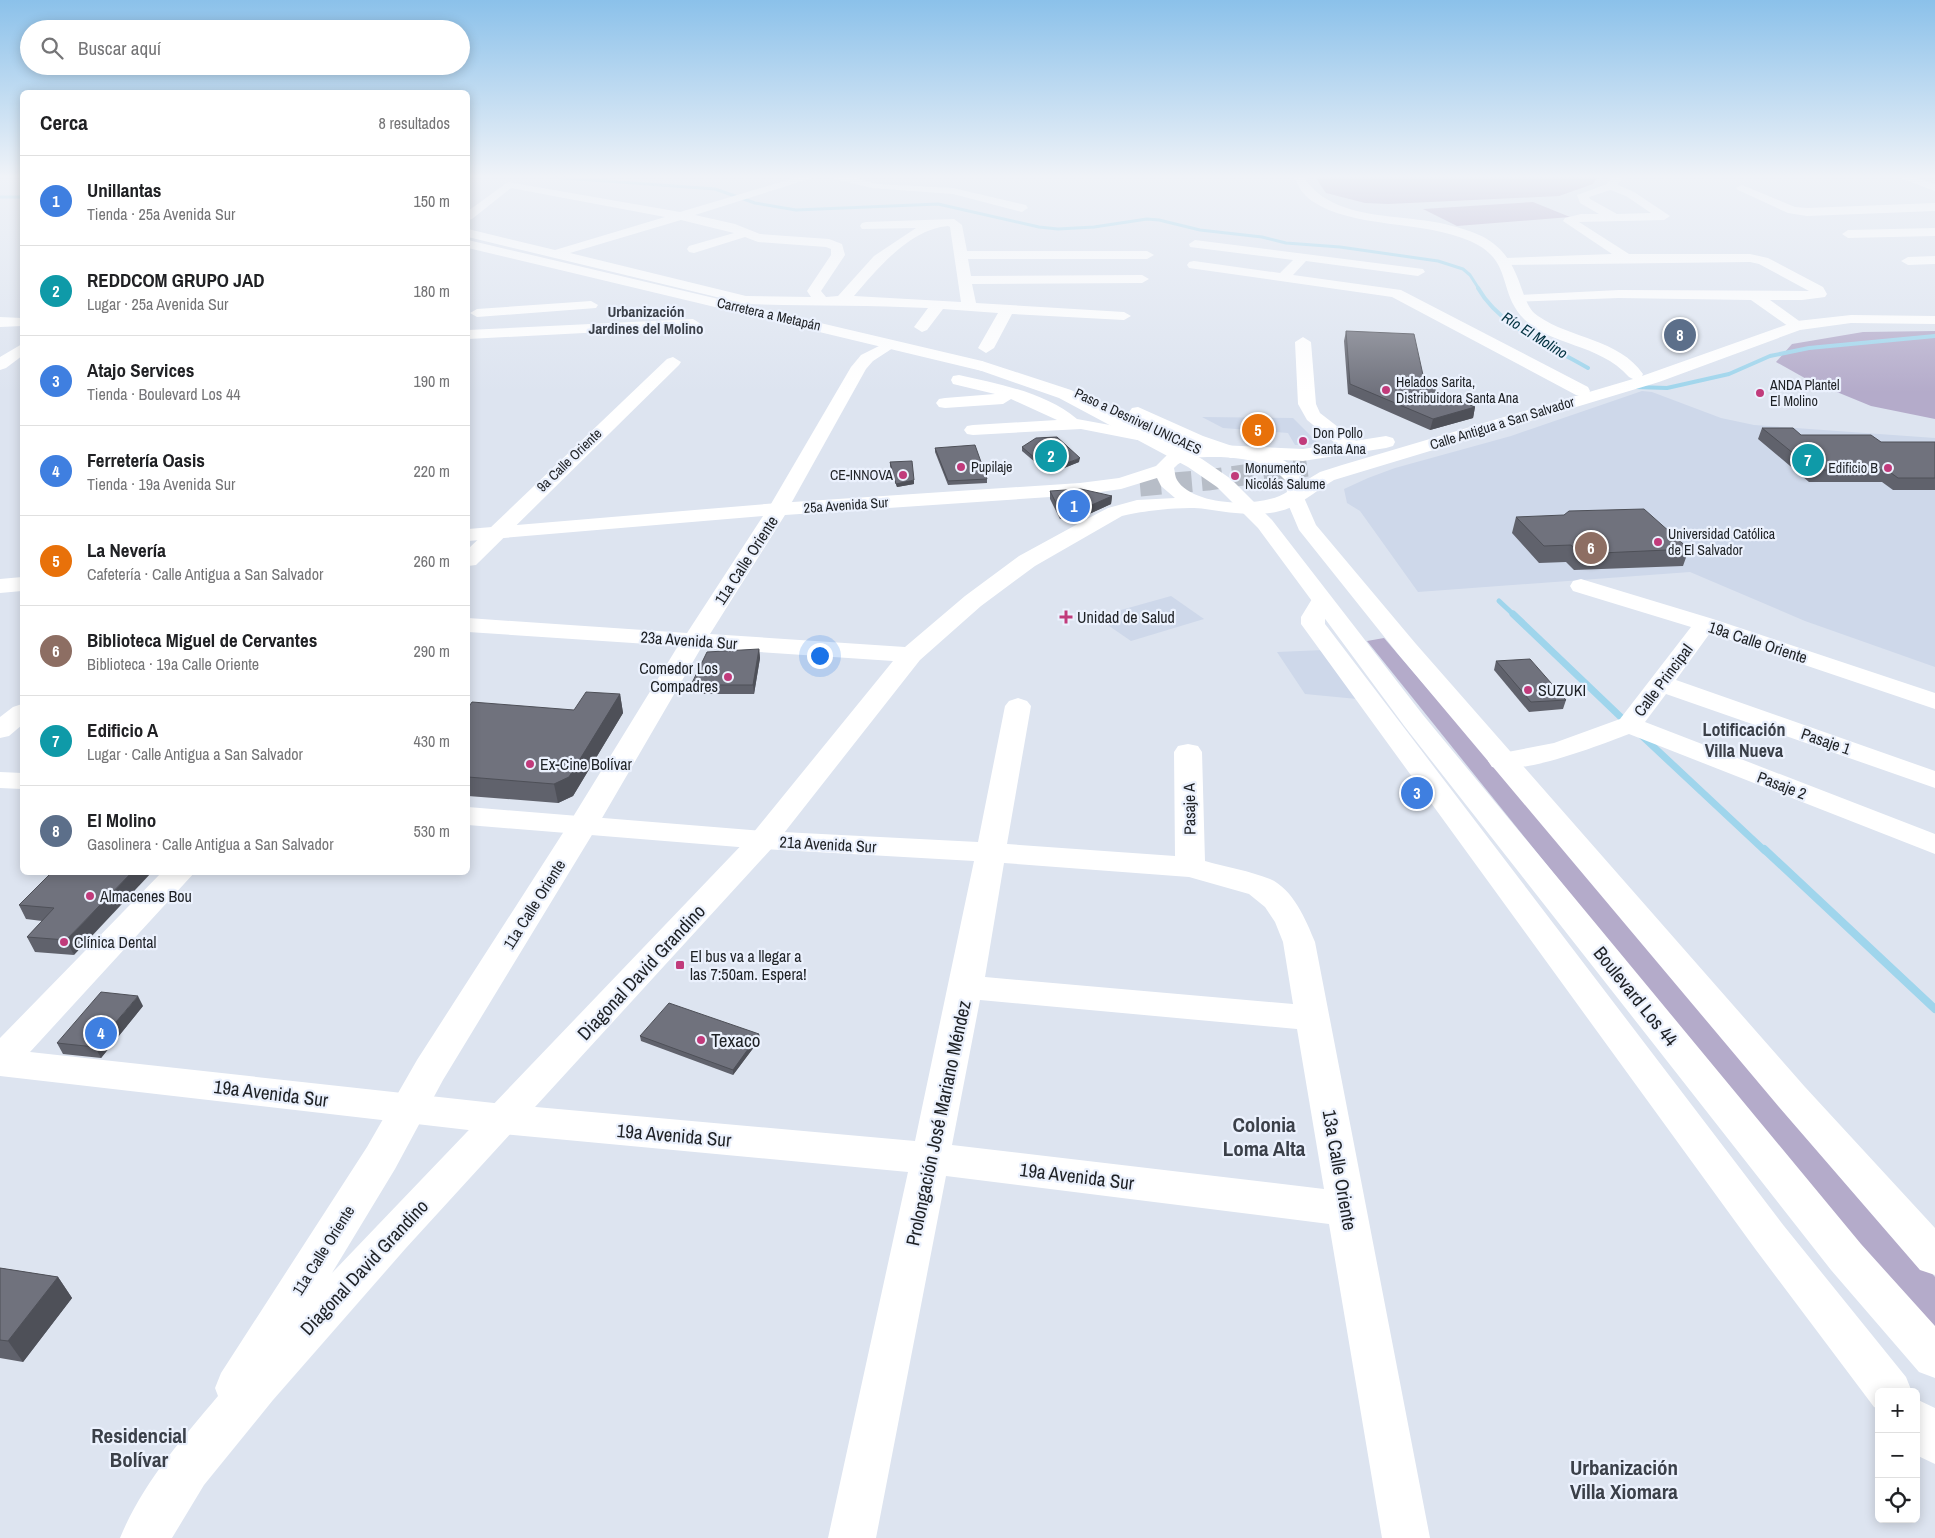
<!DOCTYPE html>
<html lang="es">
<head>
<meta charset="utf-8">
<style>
	:root { --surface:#fff; --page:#f2f2f2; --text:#202124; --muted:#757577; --line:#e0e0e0; --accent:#2563eb }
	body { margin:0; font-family:"Archivo Narrow",sans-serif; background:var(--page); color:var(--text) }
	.controls { position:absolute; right:15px; bottom:15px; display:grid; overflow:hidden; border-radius:8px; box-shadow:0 2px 12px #0003 }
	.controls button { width:45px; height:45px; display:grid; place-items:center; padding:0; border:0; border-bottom:1px solid var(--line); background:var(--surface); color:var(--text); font:25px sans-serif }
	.you { position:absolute; left:819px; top:655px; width:18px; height:18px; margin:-12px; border:4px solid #fff; border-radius:50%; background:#1a73e8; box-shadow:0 0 0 8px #1a73e833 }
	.badge { display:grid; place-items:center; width:32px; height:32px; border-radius:50%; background:var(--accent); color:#fff; font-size:16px; font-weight:700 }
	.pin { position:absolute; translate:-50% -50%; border:2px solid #fff; box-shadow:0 1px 5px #0006 }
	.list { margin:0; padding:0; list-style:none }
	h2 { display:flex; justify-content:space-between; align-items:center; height:65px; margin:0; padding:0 20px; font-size:21px }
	h2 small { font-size:16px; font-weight:400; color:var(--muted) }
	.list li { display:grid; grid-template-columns:32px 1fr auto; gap:15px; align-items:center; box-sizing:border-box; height:90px; padding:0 20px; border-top:1px solid var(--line) }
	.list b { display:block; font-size:19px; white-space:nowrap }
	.list p { margin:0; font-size:16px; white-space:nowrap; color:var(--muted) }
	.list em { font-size:16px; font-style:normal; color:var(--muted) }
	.icon { flex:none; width:28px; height:28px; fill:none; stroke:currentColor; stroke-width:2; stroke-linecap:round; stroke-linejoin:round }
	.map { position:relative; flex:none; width:1935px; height:1538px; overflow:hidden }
	.search { position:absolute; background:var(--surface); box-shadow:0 2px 12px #0003; left:20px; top:20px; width:450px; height:55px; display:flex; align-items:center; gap:12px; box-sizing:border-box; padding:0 18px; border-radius:28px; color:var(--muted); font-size:19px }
	.panel { position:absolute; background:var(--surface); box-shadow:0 2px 12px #0003; left:20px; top:90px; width:450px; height:785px; border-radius:8px }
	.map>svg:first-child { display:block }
	.built { fill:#ced8ea }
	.green { fill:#b4abca }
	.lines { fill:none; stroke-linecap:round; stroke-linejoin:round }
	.stream-far4 { stroke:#9fd5ec; stroke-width:3 }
	.stream-far3 { stroke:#9fd5ec; stroke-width:4 }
	.stream-far2 { stroke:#9fd5ec; stroke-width:5 }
	.stream-far1 { stroke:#9fd5ec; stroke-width:7 }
	.stream { stroke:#9fd5ec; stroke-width:8 }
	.major-tunnel { stroke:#b7bdc7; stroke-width:21; stroke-dasharray:21 10; stroke-linecap:butt }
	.minor { fill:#fff; fill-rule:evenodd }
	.major { fill:#fff; fill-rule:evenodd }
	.highway { fill:#fff; fill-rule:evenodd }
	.wall { fill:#60626c }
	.shaded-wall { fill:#4e5058 }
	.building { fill:#70727d; stroke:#4e5058 }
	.poi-dot { fill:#c13b7b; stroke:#ebf1fd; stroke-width:2 }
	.labels { text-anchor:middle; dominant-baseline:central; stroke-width:4.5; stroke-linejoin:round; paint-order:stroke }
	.far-street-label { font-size:14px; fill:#1e2125; stroke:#ebf1fd }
	.far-poi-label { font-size:14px; fill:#1e2125; stroke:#ebf1fd; text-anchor:start }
	.far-neighbourhood-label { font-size:15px; font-weight:bold; fill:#3b4049; stroke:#ebf1fd }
	.far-water-label { font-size:15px; font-style:italic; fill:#003140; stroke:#ebf1fd }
	.street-label { font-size:16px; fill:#1e2125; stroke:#ebf1fd }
	.poi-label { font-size:16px; fill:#1e2125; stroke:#ebf1fd; text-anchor:start }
	.neighbourhood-label { font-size:18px; font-weight:bold; fill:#3b4049; stroke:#ebf1fd }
	.near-street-label { font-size:19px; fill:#1e2125; stroke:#ebf1fd }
	.near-poi-label { font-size:19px; fill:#1e2125; stroke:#ebf1fd; text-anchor:start }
	.near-neighbourhood-label { font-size:21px; font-weight:bold; fill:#3b4049; stroke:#ebf1fd }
</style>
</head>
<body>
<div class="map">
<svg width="1935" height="1538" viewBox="0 0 1935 1538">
	<rect width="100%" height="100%" fill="#dde4f0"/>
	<g class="built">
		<path d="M1642 391 1652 392 1721 418 1754 425 1935 438V667L1805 621 1690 572 1418 592 1360 511 1347 503 1344 489 1368 478 1395 468 1511 436Z"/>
		<path d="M1202 417 1293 418 1319 444 1295 445 1288 433 1223 428Z"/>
		<path d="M1171 596 1204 619 1131 641 1096 617Z"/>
		<path d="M1324 650 1357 699 1305 694 1277 652Z"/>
	</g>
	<g class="green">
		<path d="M1315 177H1597L1593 184 1559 196 1388 204 1365 203 1326 193Z"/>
		<path d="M1533 202 1570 217 1457 226 1423 209Z"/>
		<path d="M1935 331V419L1871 406 1810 381 1776 362 1792 344 1863 332Z"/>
		<path d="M1384 638 1935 1277V1337L1796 1175 1367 641Z"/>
	</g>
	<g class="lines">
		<g class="stream-far4">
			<path d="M551 177 715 189 755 203 796 210 938 204 1039 227 1058 229 1094 227 1147 219 1159 220 1200 230 1262 237 1286 243 1340 247 1438 261 1463 269 1470 275 1479 289"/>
			<path d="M0 197H22"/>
		</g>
		<g class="stream-far3">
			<path d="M1478 288C1500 327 1551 346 1588 368"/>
			<path d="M1635 387 1667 388 1729 374 1770 356 1809 348 1935 336"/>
		</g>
		<path class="stream-far2" d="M1499 601 1514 615"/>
		<g class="stream-far1">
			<path d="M1513 614 1627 723"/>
			<path d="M1641 735 1765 851"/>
		</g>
		<path class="stream" d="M1764 849 1935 1009"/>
		<path class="major-tunnel" d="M1140 486 1208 480 1307 466"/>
		<g class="minor">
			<path d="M798 177H815L695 215 735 224 760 234 829 239 842 244 845 255 821 291 826 297 838 296 874 256 916 228 862 229 860 226 862 223 866 222 954 219 962 225 967 251H1147L1154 255 1147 259H968L971 276 1142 275 1149 279 1142 283 972 284 976 303 1124 312 1131 316 1124 320 1012 314 994 348 986 353 978 348 998 313 943 309 927 330 922 332 914 327 928 308C868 305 808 306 747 304L735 310 728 306 733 301 468 237V229L555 250 665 217 511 188 472 219 468 220V211L508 182 680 212ZM681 220 734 233 689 246 687 249 689 252 694 253 745 237 758 242 826 247 831 249V255L807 291 811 297 746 296 570 253ZM948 226 950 227 961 302 854 296C877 269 910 229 948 226Z"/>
			<path d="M832 177H852L877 184 953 188 1026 205 1028 208 1022 212 953 194 872 188 834 179Z"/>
			<path d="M1612 177H1623L1618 185 1634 192 1670 216 1664 220 1579 222 1629 254H1750L1768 258 1823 287 1827 294 1825 297 1802 300H1770L1802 323 1805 326 1802 329H1792L1751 300 1619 298 1514 302 1512 299 1519 295 1619 290 1809 291 1759 264 1750 262 1500 265 1498 262 1500 259 1505 258 1612 254 1563 221 1565 218 1581 214H1599L1580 203 1577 195 1607 184ZM1610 190 1626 196 1651 213 1617 214 1590 199 1589 197Z"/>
			<path d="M1897 177H1913L1935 184V191Z"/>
			<path d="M1742 185 1795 207 1807 208 1935 203V211L1807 216 1788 213 1738 190 1736 188Z"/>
			<path d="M1935 228V236L1848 238 1842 234 1848 230Z"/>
			<path d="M1195 240 1423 269 1425 272 1418 276 1306 261 1293 275 1401 290 1588 387 1590 391 1588 395H1576L1392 297 1189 268 1187 265 1189 262 1194 261 1280 273 1293 260 1190 247 1189 244Z"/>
			<path d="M1935 256V264L1908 265 1901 261 1908 257Z"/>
			<path d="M591 301 598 305 596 308 477 317 470 313 477 309Z"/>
			<path d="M0 317 22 318V326L0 327Z"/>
			<path d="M693 319 701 324 698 327 468 339V330Z"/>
			<path d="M1303 337 1311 342 1316 404 1320 413 1360 444 1362 448 1360 452H1346L1307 420 1298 404 1295 342Z"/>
			<path d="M885 343 893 348 873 361 866 369 788 509 785 513 778 515 771 513 768 509 851 367 861 355Z"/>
			<path d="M22 344V356L6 368 0 370V357Z"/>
			<path d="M673 357 681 362 679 365 476 565 468 566V549L667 359Z"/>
			<path d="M959 375C998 384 1045 392 1077 419L1137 430 1143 431 1146 435 1143 439 1137 440 1081 429 973 435 967 434 964 430 967 426 973 425 1057 420 1011 399 1003 404 945 408 939 407 936 403 939 399 945 398 995 394 953 384 951 380 953 376Z"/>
			<path d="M1581 579 1713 619 1935 693V709L1710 633 1676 680 1935 771V788L1666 694 1645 722 1935 834V854L1629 734C1597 746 1524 775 1492 767L1488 761 1492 755 1554 743 1620 719 1691 627 1573 591 1570 586 1573 581Z"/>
			<path d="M1320 597 1328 599 1331 604 1325 617V624L1784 1226 1906 1377 1912 1392H1879V1409L1874 1407 1756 1250 1301 624V617L1312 599Z"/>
			<path d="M1018 698 1027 701 1031 706 1007 844 1175 856 1174 752 1178 746 1188 744 1198 746 1202 752 1205 861C1226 867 1250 871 1270 879 1293 889 1306 920 1315 942L1430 1538H1382L1329 1224 946 1176 876 1538H828L908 1172 503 1134 0 1076V1038L162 872H195L30 1052 503 1104 915 1141 974 861 763 849 468 825V807L763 831 978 842 1005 706 1009 701ZM1004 863 1189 877 1249 894 1265 907 1275 922 1283 942 1293 1004 985 977ZM980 1000 1297 1029 1324 1189 952 1145Z"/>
			<path d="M22 704V725L9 736 0 738V717L13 707Z"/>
			<path d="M0 772 22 773V789L0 788Z"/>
			<path d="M1916 1399 1935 1408V1464L1916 1455Z"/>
		</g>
		<g class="major">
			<path d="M1294 177H1304C1330 220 1396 214 1440 223 1484 233 1506 242 1521 287 1525 297 1528 310 1538 316 1571 339 1619 339 1643 374L1642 376 1797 321 1851 315 1935 316V324L1851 323 1800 330 1659 382 1334 480C1320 488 1306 500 1292 507 1264 519 1234 513 1205 509 1185 506 1142 511 1122 516L1035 566 981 606 920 660 773 847 406 1248 273 1400 204 1485 172 1538H120C142 1484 181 1440 218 1396L215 1388 221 1373 367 1147 417 1060 568 825 678 646 468 632V618L687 633 763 516 468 541V529L778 503 1080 483 1119 478 1156 466 1168 454 1189 447 1220 445 1303 449 1386 436 1393 438 1395 442 1393 446 1386 448 1303 461 1283 460 1295 467 1305 481 1320 472 1342 465 1633 379 1629 377C1599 343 1550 346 1524 319 1497 292 1514 260 1470 241 1423 220 1353 229 1312 201 1303 195 1298 186 1294 177ZM1213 457C1239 457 1267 460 1285 480L1287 492C1264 508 1193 507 1177 480 1175 477 1175 472 1174 468 1184 457 1198 457 1213 457ZM1157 478 1161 486 1175 498 1137 500 1108 508 1085 520 1019 556 965 596 905 647 710 634 785 515 1080 495 1121 489ZM701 648 893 661 753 833 332 1273 395 1169 443 1080 598 825Z"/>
			<path d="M468 240 982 361 990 366 982 371 468 248Z"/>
			<path d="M22 577V591L0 593V579Z"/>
		</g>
		<g class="highway">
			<path d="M982 361 1071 390 1202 459 1231 479 1272 520 1423 715 1861 1244 1935 1326V1378L1919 1372 1831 1270 1405 727 1258 528 1217 487 1188 467 1059 398 976 369 974 366Z"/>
			<path d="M1138 407 1203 436 1238 448 1240 452 1238 456 1231 458 1191 444 1132 416 1129 412 1132 408Z"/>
			<path d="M1295 491 1302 493 1316 525 1416 644 1805 1087 1935 1228V1275L1920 1270 1779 1107 1398 654 1299 530 1285 497 1288 493Z"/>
		</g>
	</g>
	<g class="wall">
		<path d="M1346 331 1423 375 1437 392 1475 407 1473 418 1430 430 1348 394 1344 341Z"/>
		<path d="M1762 428 1801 435 1881 442H1935V490H1893L1882 482H1809L1758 439Z"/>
		<path d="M1022 447 1079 462 1049 474 1022 451Z"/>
		<path d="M935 448 987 479V483L948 485 935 452Z"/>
		<path d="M890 462 914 484 897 487 890 466Z"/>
		<path d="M1050 491 1112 496 1111 504 1076 520 1060 519 1050 499Z"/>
		<path d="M1516 517 1689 549 1683 566 1574 570 1566 562 1539 563 1512 533Z"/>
		<path d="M759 649 760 658 754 694H692L691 685Z"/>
		<path d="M1496 661 1566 700 1563 709 1529 712 1494 670Z"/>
		<path d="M620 694 623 713 573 796 558 803 468 796V708L574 710Z"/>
		<path d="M52 872 74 955 35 952 27 937 42 921 26 919 19 905Z"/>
		<path d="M143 1006 101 1058 63 1054 57 1043Z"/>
		<path d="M759 1034 760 1039 733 1075 641 1041 640 1036Z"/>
		<path d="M0 1268 58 1277 72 1298 23 1362 0 1358Z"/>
	</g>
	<g class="shaded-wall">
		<path d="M1475 407 1473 418 1430 430 1433 419Z"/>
		<path d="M1080 458 1079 462 1049 474V470Z"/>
		<path d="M914 480V484L897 487 896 484Z"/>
		<path d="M1112 496 1111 504 1076 520V512Z"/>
		<path d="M759 649 760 658 754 694 753 685Z"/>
		<path d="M620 694 623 713 573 796 558 803 554 784Z"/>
		<path d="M132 872H152L74 955 66 940Z"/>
		<path d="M138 996 143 1006 101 1058 95 1047Z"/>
		<path d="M759 1034 760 1039 733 1075V1070Z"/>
		<path d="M58 1277 72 1298 23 1362 8 1341Z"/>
	</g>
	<g class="building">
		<path d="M1346 331 1414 334 1423 375 1437 392 1475 407 1433 419 1350 384Z"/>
		<path d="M1762 428H1793L1801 435H1871L1881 442H1935V478H1898L1887 470H1814Z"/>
		<path d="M1057 437 1080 458 1049 470 1022 447 1036 438Z"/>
		<path d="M975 445 987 479 948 481 935 448Z"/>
		<path d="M912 461 914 480 896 484 890 462Z"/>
		<path d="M1081 489 1112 496 1076 512 1060 511 1050 491Z"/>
		<path d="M1644 509 1689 549 1579 554 1571 545 1544 546 1516 517 1564 515 1569 511Z"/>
		<path d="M759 649 753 685H691L707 652Z"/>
		<path d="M1530 659 1566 700 1531 702 1496 661Z"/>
		<path d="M586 692 620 694 569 777 554 784 468 777V708L472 702 574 710Z"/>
		<path d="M52 872H132L66 940 27 937 54 908 19 905Z"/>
		<path d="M101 992 138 996 95 1047 57 1043Z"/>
		<path d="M669 1003 759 1034 733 1070 640 1036Z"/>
		<path d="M0 1268 58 1277 8 1341 0 1340Z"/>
	</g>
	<linearGradient id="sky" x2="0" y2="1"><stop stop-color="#8bc1ea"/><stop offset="0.45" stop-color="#f0f3f8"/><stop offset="1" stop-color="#f0f3f8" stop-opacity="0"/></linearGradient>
	<rect width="1935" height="392" fill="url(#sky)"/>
	<g class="poi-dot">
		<circle cx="1386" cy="390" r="5"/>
		<circle cx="1760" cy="393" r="5"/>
		<circle cx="1303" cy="441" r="5"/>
		<circle cx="961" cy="467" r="5"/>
		<circle cx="1888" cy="468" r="5"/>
		<circle cx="903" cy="475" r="5"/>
		<circle cx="1235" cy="476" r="5"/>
		<circle cx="1658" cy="542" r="5"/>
		<path d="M1063.5 609.5h5v5h5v5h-5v5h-5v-5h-5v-5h5z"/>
		<circle cx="728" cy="677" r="5"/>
		<circle cx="1528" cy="690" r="5"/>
		<circle cx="530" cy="764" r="5"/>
		<circle cx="90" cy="896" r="5"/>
		<circle cx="64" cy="942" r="5"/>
		<rect x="675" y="960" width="10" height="10" rx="2.5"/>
		<circle cx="701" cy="1040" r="5"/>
	</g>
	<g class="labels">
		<g class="far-street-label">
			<text transform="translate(769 314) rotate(13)">Carretera a Metapán</text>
			<text transform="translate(1138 421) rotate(25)">Paso a Desnivel UNICAES</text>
			<text transform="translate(1502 423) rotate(-17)">Calle Antigua a San Salvador</text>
			<text transform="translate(569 460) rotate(-44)">9a Calle Oriente</text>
			<text transform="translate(846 505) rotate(-4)">25a Avenida Sur</text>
		</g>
		<g class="far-poi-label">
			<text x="1396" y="382">Helados Sarita,<tspan x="1396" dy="16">Distribuidora Santa Ana</tspan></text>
			<text x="1770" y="385">ANDA Plantel<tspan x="1770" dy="16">El Molino</tspan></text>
			<text x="1313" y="433">Don Pollo<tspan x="1313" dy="16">Santa Ana</tspan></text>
			<text x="971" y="467">Pupilaje</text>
			<text x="1245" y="468">Monumento<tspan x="1245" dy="16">Nicolás Salume</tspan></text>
			<text x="1878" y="468" text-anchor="end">Edificio B</text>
			<text x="893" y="475" text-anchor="end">CE-INNOVA</text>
			<text x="1668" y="534">Universidad Católica<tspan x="1668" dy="16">de El Salvador</tspan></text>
		</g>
		<g class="far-neighbourhood-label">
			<text x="646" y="311">Urbanización<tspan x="646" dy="17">Jardines del Molino</tspan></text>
		</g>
		<g class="far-water-label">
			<text transform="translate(1535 335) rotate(32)">Río El Molino</text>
		</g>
		<g class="street-label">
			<text transform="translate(746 560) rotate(-57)">11a Calle Oriente</text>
			<text transform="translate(689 640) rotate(4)">23a Avenida Sur</text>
			<text transform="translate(1758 642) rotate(18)">19a Calle Oriente</text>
			<text transform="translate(1663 680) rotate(-53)">Calle Principal</text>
			<text transform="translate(1826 741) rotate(19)">Pasaje 1</text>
			<text transform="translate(1782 785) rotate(21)">Pasaje 2</text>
			<text transform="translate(1189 809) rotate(-91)">Pasaje A</text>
			<text transform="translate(828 844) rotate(3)">21a Avenida Sur</text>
			<text transform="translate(534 904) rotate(-58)">11a Calle Oriente</text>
			<text transform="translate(323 1250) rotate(-58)">11a Calle Oriente</text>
		</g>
		<g class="poi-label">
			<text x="1077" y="617">Unidad de Salud</text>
			<text x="718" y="668" text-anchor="end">Comedor Los<tspan x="718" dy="18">Compadres</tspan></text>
			<text x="1538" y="690">SUZUKI</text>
			<text x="540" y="764">Ex-Cine Bolívar</text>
			<text x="100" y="896">Almacenes Bou</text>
			<text x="74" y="942">Clínica Dental</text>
			<text x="690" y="956">El bus va a llegar a<tspan x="690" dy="18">las 7:50am. Espera!</tspan></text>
		</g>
		<g class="neighbourhood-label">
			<text x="1744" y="729">Lotificación<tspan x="1744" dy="21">Villa Nueva</tspan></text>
		</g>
		<g class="near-street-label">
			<text transform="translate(641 972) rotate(-47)">Diagonal David Grandino</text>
			<text transform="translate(1636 996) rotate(51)">Boulevard Los 44</text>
			<text transform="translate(271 1093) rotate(7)">19a Avenida Sur</text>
			<text transform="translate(938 1123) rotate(-78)">Prolongación José Mariano Méndez</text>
			<text transform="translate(674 1135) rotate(5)">19a Avenida Sur</text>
			<text transform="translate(1340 1170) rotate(80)">13a Calle Oriente</text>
			<text transform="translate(1077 1176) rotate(7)">19a Avenida Sur</text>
			<text transform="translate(364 1267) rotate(-47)">Diagonal David Grandino</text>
		</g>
		<g class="near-poi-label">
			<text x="711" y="1040">Texaco</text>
		</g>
		<g class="near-neighbourhood-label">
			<text x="1264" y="1124">Colonia<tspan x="1264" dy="24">Loma Alta</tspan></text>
			<text x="139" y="1435">Residencial<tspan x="139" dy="24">Bolívar</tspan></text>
			<text x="1624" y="1467">Urbanización<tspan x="1624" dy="24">Villa Xiomara</tspan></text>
		</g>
	</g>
</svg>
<div class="controls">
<button>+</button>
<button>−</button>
<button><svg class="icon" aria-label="locate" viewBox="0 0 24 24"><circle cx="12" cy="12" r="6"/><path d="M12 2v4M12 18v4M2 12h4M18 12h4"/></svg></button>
</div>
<div class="you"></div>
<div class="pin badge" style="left:1074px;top:506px;background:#3f7fe0">1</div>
<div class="pin badge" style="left:1051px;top:456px;background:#0f9aa8">2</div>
<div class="pin badge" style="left:1417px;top:793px;background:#3f7fe0">3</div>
<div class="pin badge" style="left:101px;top:1033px;background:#3f7fe0">4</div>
<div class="pin badge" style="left:1258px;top:430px;background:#e8710a">5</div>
<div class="pin badge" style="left:1591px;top:548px;background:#8d6e63">6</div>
<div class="pin badge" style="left:1808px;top:460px;background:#0f9aa8">7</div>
<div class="pin badge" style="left:1680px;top:335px;background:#5c6f8a">8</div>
<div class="search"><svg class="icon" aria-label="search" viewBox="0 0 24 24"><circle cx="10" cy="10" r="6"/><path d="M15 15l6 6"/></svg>Buscar aquí</div>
<section class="panel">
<h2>Cerca<small>8 resultados</small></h2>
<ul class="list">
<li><span class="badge" style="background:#3f7fe0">1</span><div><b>Unillantas</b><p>Tienda · 25a Avenida Sur</p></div><em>150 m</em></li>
<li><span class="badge" style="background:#0f9aa8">2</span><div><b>REDDCOM GRUPO JAD</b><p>Lugar · 25a Avenida Sur</p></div><em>180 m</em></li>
<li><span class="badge" style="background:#3f7fe0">3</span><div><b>Atajo Services</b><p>Tienda · Boulevard Los 44</p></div><em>190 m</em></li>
<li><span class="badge" style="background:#3f7fe0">4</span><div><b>Ferretería Oasis</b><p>Tienda · 19a Avenida Sur</p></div><em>220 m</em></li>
<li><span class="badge" style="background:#e8710a">5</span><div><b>La Nevería</b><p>Cafetería · Calle Antigua a San Salvador</p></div><em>260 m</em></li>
<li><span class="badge" style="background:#8d6e63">6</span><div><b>Biblioteca Miguel de Cervantes</b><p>Biblioteca · 19a Calle Oriente</p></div><em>290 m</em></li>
<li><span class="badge" style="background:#0f9aa8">7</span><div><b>Edificio A</b><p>Lugar · Calle Antigua a San Salvador</p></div><em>430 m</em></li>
<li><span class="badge" style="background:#5c6f8a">8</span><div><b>El Molino</b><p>Gasolinera · Calle Antigua a San Salvador</p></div><em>530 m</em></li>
</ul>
</section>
</div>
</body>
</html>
